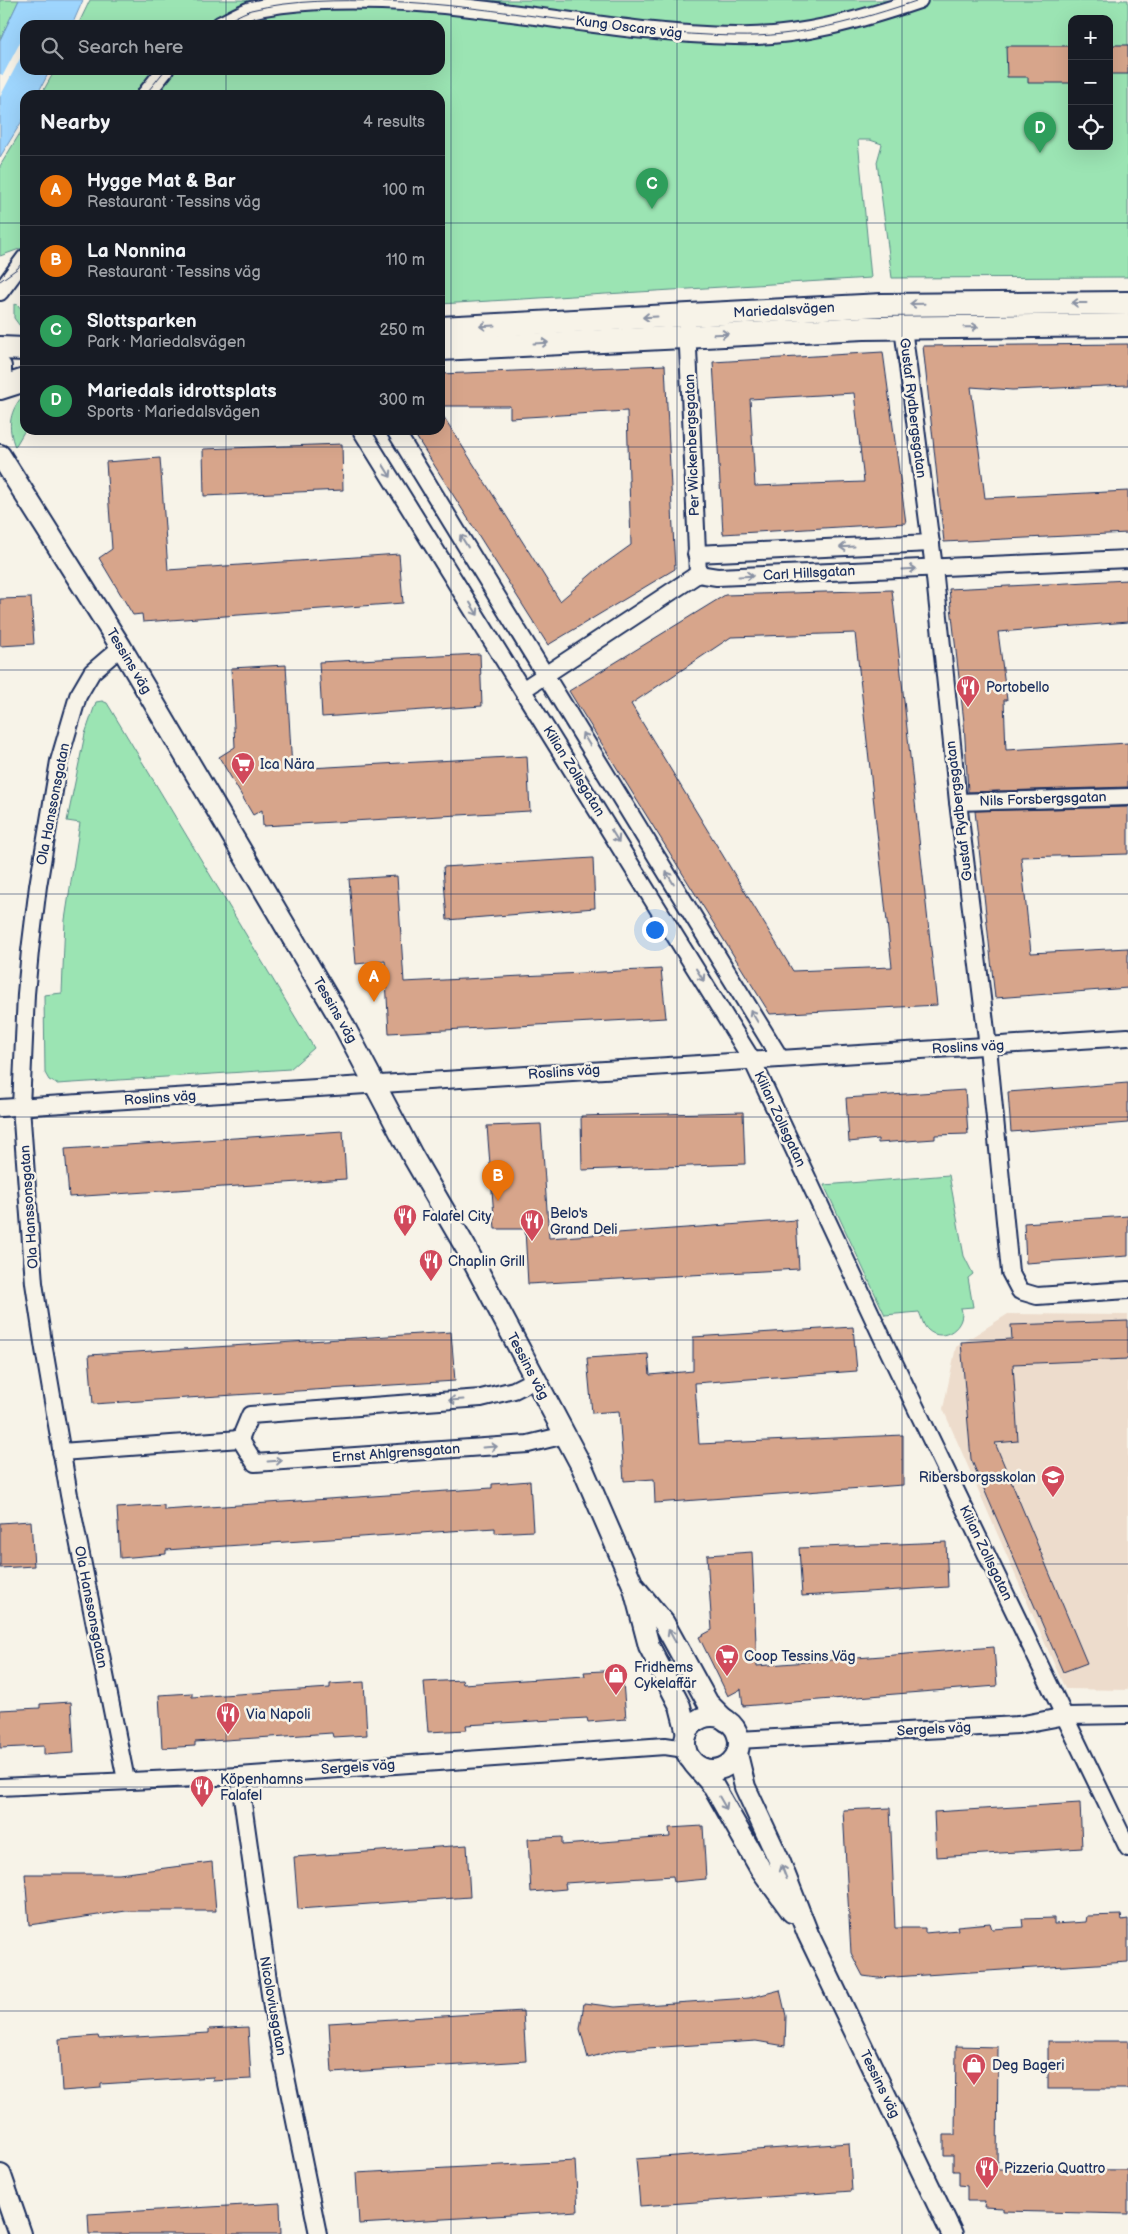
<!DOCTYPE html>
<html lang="en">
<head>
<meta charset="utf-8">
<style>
	:root { --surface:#171b24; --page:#242831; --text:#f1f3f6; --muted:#9ea1a6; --line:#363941; --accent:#7c3aed }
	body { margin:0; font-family:"Balsamiq Sans",sans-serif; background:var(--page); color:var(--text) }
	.controls { position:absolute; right:15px; top:15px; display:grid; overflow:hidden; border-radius:10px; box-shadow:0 5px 20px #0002 }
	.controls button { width:45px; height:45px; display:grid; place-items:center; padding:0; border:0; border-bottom:1px solid var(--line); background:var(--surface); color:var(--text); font:25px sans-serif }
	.you { position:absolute; left:654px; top:929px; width:18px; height:18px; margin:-12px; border:4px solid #fff; border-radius:50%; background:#1a73e8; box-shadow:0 0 0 8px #1a73e833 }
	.badge { display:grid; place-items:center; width:32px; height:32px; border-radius:50%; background:var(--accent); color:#fff; font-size:16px; font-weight:700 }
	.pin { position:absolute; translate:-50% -41px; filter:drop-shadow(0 1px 2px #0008) }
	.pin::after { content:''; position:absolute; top:26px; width:18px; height:15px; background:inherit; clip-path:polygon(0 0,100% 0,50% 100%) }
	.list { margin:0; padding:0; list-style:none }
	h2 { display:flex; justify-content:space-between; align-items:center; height:65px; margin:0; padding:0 20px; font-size:21px }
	h2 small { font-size:16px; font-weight:400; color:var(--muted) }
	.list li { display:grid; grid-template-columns:32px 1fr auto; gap:15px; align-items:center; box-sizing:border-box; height:70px; padding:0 20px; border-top:1px solid var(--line) }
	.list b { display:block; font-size:19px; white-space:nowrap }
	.list p { margin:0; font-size:16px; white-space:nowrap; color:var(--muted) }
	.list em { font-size:16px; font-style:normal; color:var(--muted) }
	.icon { flex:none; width:28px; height:28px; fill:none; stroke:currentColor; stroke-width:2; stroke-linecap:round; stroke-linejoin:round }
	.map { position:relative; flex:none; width:1128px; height:2234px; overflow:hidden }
	.search { position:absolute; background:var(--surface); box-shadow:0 5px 20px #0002; left:20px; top:20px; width:425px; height:55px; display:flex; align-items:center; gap:12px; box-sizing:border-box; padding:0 18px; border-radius:15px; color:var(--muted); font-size:19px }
	.panel { position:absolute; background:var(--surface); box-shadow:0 5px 20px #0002; left:20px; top:90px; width:425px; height:345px; border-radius:15px }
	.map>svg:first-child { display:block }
	.built { fill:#eddccc }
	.green { fill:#9be4b3; stroke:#5b8a88; fill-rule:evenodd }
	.water { fill:#9ed5fd; stroke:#6a93bd }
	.pier { fill:#f7f3e8 }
	.building { fill:#d7a58b; stroke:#1b2f5e; fill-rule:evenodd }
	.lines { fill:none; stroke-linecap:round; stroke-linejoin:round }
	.minor-casing { stroke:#1b2f5e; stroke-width:20 }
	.tertiary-casing { stroke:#1b2f5e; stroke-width:24 }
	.secondary-casing { stroke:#1b2f5e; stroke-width:26 }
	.minor { stroke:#f7f3e8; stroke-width:16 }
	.tertiary { stroke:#f7f3e8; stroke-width:20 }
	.secondary { stroke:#f7f3e8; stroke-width:22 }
	.tram { stroke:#1b2f5e; stroke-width:1 }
	.oneway { stroke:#8991a3 }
	.grid { fill:none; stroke:#1b2f5e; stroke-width:1; stroke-opacity:0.55 }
	.labels { text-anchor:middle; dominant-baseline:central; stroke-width:5; stroke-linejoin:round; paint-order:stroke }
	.street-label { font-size:14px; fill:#1b2f5e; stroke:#f7f3e8 }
	.poi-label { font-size:14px; fill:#1b2f5e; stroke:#f7f3e8; text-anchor:start }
</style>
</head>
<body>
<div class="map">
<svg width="1128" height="2234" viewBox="0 0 1128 2234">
	<rect width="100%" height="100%" fill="#f7f3e8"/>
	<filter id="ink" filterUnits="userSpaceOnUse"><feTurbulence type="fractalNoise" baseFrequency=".02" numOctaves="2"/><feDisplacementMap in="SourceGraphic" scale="10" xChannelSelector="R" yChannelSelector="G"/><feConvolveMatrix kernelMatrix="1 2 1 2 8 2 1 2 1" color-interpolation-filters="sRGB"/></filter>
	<g filter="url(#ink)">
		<path class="built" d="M1008 1314 1128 1315V1690L1065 1689 943 1409 956 1347Z"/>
		<g class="green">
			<path d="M0 0H19L0 40Z"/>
			<path d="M90 0H1128V277L892 278 877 162 882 144 870 140H858L871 278 440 304V95H41L55 70H440V25H78ZM1072 19H1109V146H1072Z"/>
			<path d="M25 125V247L0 256V166Z"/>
			<path d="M14 304 18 305 25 314V333L14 318Z"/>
			<path d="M25 393V430L15 447C7 426 9 411 25 393Z"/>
			<path d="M102 701 107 703 314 1048 290 1069 57 1084 49 1080 45 1073 44 995 62 993 65 920 80 823 67 821 85 734 96 702Z"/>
			<path d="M949 1175 964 1256 973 1274 968 1278 973 1307 961 1308C967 1326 943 1344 928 1330 923 1326 922 1318 919 1312L885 1315 824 1185Z"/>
		</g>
		<path class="water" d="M19 0H83L72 25H25V70H50L37 95H25V116L0 157V40Z"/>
		<path class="pier" d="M25 33V49L0 97V74L3 75Z"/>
		<g class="building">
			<rect x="1109" y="45" width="19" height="29"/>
			<path d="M1006 46H1072V83H1028V77H1007Z"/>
			<path d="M1128 344V385L1012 390 971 387 985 498 1128 491V533L944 542 923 346Z"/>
			<path d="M883 352 906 523 723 534 713 362ZM854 393 864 482 755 486 750 399Z"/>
			<path d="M665 365 675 569 548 645 412 430H440V411L560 601 596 570 631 545 627 411 510 418V406H440V374Z"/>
			<path d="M342 444 343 490 204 496 203 449Z"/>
			<path d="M160 458 168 570 399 554 403 603 143 622 142 614 133 615 99 558 112 549 106 462Z"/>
			<path d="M1128 580V622L998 632 1007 700H1004L1006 750 1128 743V787L968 792 964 722 949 589Z"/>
			<path d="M892 590 937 1005 770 1014 569 691 725 595ZM855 633 892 967 793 971 631 704 731 637Z"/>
			<path d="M31 598 34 644 0 646V599Z"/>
			<path d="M480 654 482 706 322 717 319 662Z"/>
			<path d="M286 665 292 769 527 756 530 811 263 826 262 810 253 815 219 757 235 747 231 668Z"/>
			<path d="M1128 807V854L1021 857 1031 953 1128 948V988L995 998 975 811Z"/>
			<path d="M593 858 595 908 447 920 443 867Z"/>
			<path d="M397 876 404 982 661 969 666 1018 389 1033 385 961 356 964 349 879Z"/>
			<path d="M1128 1083V1123L1011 1132 1008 1092Z"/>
			<path d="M965 1090 968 1134 935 1135V1139L878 1143V1139L849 1142 846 1098Z"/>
			<path d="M743 1112 745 1164 582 1170 581 1116Z"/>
			<path d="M541 1124 549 1238 796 1220 799 1269 528 1284 525 1229H495L487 1126Z"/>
			<path d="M343 1131 346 1179 69 1197 65 1149Z"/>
			<path d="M1128 1216V1256L1026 1263 1024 1223Z"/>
			<path d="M1128 1321V1359L1013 1364 1018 1441 995 1443 1087 1663 1063 1672 971 1459 961 1342 1012 1339 1011 1325Z"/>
			<path d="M853 1327 857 1371 695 1383 699 1444 903 1435V1485L655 1503 654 1479 624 1481 619 1411 592 1413 587 1358 648 1354 650 1375 693 1371V1337Z"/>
			<path d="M451 1332 455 1381 93 1404 89 1355Z"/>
			<path d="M530 1481 533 1531 495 1533V1528L166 1550V1554L120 1558 117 1508 164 1505V1510L492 1488V1484Z"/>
			<path d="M31 1521 34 1566 0 1568V1523Z"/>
			<path d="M946 1542 948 1587 802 1596 799 1548Z"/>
			<path d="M752 1552 757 1666 994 1647 997 1686 743 1706 741 1689 728 1696 699 1637 712 1630 707 1555Z"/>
			<path d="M622 1670 626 1719 588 1722 587 1718 466 1725 467 1730 428 1732 424 1682 462 1680 463 1684 585 1676 584 1672Z"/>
			<path d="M364 1682 367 1735 333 1737 332 1733 195 1742V1746L162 1748 159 1695 192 1693V1697L330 1688V1684Z"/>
			<path d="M71 1702 74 1753 44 1755V1746L0 1748V1710L40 1708V1704Z"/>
			<path d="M1080 1803 1082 1848 936 1857 934 1812Z"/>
			<path d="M890 1808 895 1928H925V1933L958 1930 957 1926 990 1923 992 1929 1023 1927 1022 1919 1054 1918V1924L1086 1922 1087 1916 1121 1915 1122 1920 1128 1919V1962L878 1978 863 1976 851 1953 843 1810Z"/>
			<path d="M703 1826 706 1879 674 1882 673 1876 565 1883 566 1889 531 1892 528 1839 562 1837V1845L670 1837 669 1828Z"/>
			<path d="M467 1845 470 1897 298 1909 294 1857Z"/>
			<path d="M212 1862 216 1911H126L29 1925 25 1874H119Z"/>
			<path d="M780 1990 786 2016 785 2046 756 2041 617 2050 588 2058 580 2029 584 2003 615 2007 749 1998Z"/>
			<path d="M523 2011 526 2061 332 2073 329 2023Z"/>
			<path d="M248 2027 251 2079 213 2081V2077L101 2084V2088L62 2091 59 2039 98 2036 99 2039 209 2033V2029Z"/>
			<rect x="1048" y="2041" width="80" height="48"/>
			<path d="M956 2046 998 2047 997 2169 1128 2170V2214L1003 2211V2208L984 2207 985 2201H967V2186L959 2185V2171H953V2155H944V2135H955Z"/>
			<path d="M849 2143 852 2191 640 2206 636 2159Z"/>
			<path d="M575 2161 578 2211 359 2224 356 2173Z"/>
			<path d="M280 2203 281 2234H89L88 2214Z"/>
		</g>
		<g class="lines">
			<g class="minor-casing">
				<g id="minor">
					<path d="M220 25C230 20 240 14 251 10 292 0 340 0 382 1 500 5 616 34 735 36 798 38 860 20 919 0"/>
					<path d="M145 95 165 70"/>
					<path d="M0 292 25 258"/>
					<path d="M687 326 698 574"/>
					<path d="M903 328 934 568 958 802 988 1047 1010 1272 1020 1291 1037 1296 1128 1290"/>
					<path d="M361 430 752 1060 889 1352 1128 1848"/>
					<path d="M395 430 780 1058"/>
					<path d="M696 554 931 543"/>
					<path d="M121 647 92 672 78 696 59 761 38 886 30 951 26 994 21 1107 34 1283 44 1349 69 1495 126 1780"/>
					<path d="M524 689 698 574 717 577 1128 559"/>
					<path d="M958 802 1128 797"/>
					<path d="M0 1108 1128 1037"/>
					<path d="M240 1439 255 1463 528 1444 565 1435"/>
					<path d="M240 1439 250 1415 481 1398 514 1390 536 1379"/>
					<path d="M61 1452 240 1439"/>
					<path d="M738 1740 1018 1725 1066 1716 1128 1715"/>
					<path d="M239 1776 272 2008 318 2234"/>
					<path d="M0 1787 239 1776 665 1746 685 1749"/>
				</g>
			</g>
			<g class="tertiary-casing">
				<g id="tertiary">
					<path d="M0 455 121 647 342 1022 412 1155 466 1248 582 1467 633 1585 649 1646 680 1706 687 1733"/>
					<path d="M636 1589 664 1623 708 1703 726 1721"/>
					<circle cx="712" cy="1743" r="27"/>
					<path d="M737 1754 745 1787 779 1860 808 1934 952 2234"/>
					<path d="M694 1764 714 1787 760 1868 792 1912"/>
				</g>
			</g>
			<g class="secondary-casing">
				<g id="secondary">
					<path d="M440 328 882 305 1128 303"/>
					<path d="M0 348 25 349"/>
					<path d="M440 349 864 328 1128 325"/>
					<path d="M0 367V382"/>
					<path d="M0 388 25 380"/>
					<path d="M0 2176 20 2234"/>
				</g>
			</g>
			<use href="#minor" class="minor"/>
			<use href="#tertiary" class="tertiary"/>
			<use href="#secondary" class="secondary"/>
			<g class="tram">
				<path d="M220 25C230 20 240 14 251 10 292 0 340 0 382 1 500 5 616 34 735 36 798 38 860 20 919 0"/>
				<path d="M145 95 165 70"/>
				<path d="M0 281 18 268 25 258"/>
			</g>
		</g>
		<defs><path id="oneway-shaft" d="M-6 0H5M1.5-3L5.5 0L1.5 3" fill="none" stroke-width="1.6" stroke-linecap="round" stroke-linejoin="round" transform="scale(1.25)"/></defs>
		<g class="oneway">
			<use href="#oneway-shaft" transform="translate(1079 303) rotate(180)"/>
			<use href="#oneway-shaft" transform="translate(917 304) rotate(179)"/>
			<use href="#oneway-shaft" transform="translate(650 317) rotate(177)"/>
			<use href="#oneway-shaft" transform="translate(487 326) rotate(177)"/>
			<use href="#oneway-shaft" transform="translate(971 327) rotate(-1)"/>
			<use href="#oneway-shaft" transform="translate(721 334) rotate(-2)"/>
			<use href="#oneway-shaft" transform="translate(541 343) rotate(-3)"/>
			<use href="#oneway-shaft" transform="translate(387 471) rotate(58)"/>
			<use href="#oneway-shaft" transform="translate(464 541) rotate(-122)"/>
			<use href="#oneway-shaft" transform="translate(847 547) rotate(177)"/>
			<use href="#oneway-shaft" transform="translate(909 569) rotate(-3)"/>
			<use href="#oneway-shaft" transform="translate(746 576) rotate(-3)"/>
			<use href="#oneway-shaft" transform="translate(474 609) rotate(58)"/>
			<use href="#oneway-shaft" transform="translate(586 739) rotate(-121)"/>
			<use href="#oneway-shaft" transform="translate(615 836) rotate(58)"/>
			<use href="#oneway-shaft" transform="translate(670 878) rotate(-121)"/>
			<use href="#oneway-shaft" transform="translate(700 975) rotate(58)"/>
			<use href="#oneway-shaft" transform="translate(754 1016) rotate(-121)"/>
			<use href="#oneway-shaft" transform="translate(456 1400) rotate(176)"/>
			<use href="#oneway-shaft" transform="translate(490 1447) rotate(-4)"/>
			<use href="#oneway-shaft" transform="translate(275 1461) rotate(-4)"/>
			<use href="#oneway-shaft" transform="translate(672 1636) rotate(-119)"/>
			<use href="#oneway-shaft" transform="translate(723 1803) rotate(60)"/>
			<use href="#oneway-shaft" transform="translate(784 1872) rotate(-111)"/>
		</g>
	</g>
	<path class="grid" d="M226 0V25M451 0V2234M677 0V2234M902 0V2234M226 70V95M0 223H25M440 223H1128M226 430V2234M0 447H1128M0 670H1128M0 894H1128M0 1117H1128M0 1340H1128M0 1564H1128M0 1787H1128M0 2011H1128"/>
	<defs>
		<g id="restaurant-pin" transform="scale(1.25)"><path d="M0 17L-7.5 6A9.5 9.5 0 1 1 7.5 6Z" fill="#d1495b" stroke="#f7f3e8"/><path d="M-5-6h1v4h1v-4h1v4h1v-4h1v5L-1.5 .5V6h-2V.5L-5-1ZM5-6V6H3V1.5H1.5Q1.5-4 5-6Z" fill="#fff"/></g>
		<g id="supermarket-pin" transform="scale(1.25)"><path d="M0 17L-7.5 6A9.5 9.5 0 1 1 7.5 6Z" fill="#d1495b" stroke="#f7f3e8"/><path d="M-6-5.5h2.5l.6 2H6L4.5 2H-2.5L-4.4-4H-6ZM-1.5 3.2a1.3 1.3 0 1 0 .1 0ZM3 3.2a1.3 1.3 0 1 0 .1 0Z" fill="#fff"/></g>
		<g id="school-pin" transform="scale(1.25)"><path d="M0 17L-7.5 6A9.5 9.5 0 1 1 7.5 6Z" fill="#d1495b" stroke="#f7f3e8"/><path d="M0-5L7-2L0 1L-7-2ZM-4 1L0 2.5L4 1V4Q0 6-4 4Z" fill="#fff"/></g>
		<g id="shop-pin" transform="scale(1.25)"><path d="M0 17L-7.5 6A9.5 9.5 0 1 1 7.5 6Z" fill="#d1495b" stroke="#f7f3e8"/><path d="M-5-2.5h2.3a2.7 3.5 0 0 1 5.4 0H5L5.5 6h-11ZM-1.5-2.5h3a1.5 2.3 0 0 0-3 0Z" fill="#fff"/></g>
	</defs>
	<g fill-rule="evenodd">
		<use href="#restaurant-pin" x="968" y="687"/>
		<use href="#supermarket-pin" x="243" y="764"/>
		<use href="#restaurant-pin" x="405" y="1216"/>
		<use href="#restaurant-pin" x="532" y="1221"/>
		<use href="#restaurant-pin" x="431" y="1261"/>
		<use href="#school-pin" x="1053" y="1477"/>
		<use href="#supermarket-pin" x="727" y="1656"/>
		<use href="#shop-pin" x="616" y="1675"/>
		<use href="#restaurant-pin" x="228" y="1714"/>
		<use href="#restaurant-pin" x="202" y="1787"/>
		<use href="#shop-pin" x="974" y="2065"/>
		<use href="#restaurant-pin" x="987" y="2168"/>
	</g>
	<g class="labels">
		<g class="street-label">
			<text transform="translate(629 27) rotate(7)">Kung Oscars väg</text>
			<text transform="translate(784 310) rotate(-3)">Mariedalsvägen</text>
			<text transform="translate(913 408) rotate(83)">Gustaf Rydbergsgatan</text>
			<text transform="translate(692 445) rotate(-92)">Per Wickenbergsgatan</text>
			<text transform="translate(809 573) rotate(-3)">Carl Hillsgatan</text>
			<text transform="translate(129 661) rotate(59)">Tessins väg</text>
			<text transform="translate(574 771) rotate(58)">Kilian Zollsgatan</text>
			<text transform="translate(1043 799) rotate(-2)">Nils Forsbergsgatan</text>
			<text transform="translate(53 804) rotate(-79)">Ola Hanssonsgatan</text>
			<text transform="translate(959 811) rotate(-97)">Gustaf Rydbergsgatan</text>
			<text transform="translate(335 1010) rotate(60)">Tessins väg</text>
			<text transform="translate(968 1047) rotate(-3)">Roslins väg</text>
			<text transform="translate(564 1072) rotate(-4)">Roslins väg</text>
			<text transform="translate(160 1098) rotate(-4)">Roslins väg</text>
			<text transform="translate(780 1119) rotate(65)">Kilian Zollsgatan</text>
			<text transform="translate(29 1207) rotate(-94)">Ola Hanssonsgatan</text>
			<text transform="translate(528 1366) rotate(62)">Tessins väg</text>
			<text transform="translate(396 1453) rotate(-4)">Ernst Ahlgrensgatan</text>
			<text transform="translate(986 1553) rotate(64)">Kilian Zollsgatan</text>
			<text transform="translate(91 1607) rotate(79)">Ola Hanssonsgatan</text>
			<text transform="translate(934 1729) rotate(-3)">Sergels väg</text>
			<text transform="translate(358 1767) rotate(-4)">Sergels väg</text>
			<text transform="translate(273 2006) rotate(80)">Nicoloviusgatan</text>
			<text transform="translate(880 2084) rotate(64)">Tessins väg</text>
		</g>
		<g class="poi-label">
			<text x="986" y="687">Portobello</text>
			<text x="260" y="764">Ica Nära</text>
			<text x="550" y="1213">Belo's<tspan x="550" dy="16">Grand Deli</tspan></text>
			<text x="422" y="1216">Falafel City</text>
			<text x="448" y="1261">Chaplin Grill</text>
			<text x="1036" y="1477" text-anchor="end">Ribersborgsskolan</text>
			<text x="744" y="1656">Coop Tessins Väg</text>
			<text x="634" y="1667">Fridhems<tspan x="634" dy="16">Cykelaffär</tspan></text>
			<text x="246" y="1714">Via Napoli</text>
			<text x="220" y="1779">Köpenhamns<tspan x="220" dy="16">Falafel</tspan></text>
			<text x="992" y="2065">Deg Bageri</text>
			<text x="1004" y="2168">Pizzeria Quattro</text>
		</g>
	</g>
</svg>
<div class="controls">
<button>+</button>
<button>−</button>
<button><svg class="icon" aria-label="locate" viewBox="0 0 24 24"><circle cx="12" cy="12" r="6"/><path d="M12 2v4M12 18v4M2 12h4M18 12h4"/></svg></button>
</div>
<div class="you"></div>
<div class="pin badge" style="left:374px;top:1002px;background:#e8710a">A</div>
<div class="pin badge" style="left:498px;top:1201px;background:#e8710a">B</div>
<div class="pin badge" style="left:652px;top:209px;background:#2e9e5b">C</div>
<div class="pin badge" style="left:1040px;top:153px;background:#2e9e5b">D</div>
<div class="search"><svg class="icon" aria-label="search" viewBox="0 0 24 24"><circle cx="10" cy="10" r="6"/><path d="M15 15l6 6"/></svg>Search here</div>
<section class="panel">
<h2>Nearby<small>4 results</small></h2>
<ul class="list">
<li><span class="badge" style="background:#e8710a">A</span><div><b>Hygge Mat &amp; Bar</b><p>Restaurant · Tessins väg</p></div><em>100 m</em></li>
<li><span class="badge" style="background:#e8710a">B</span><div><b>La Nonnina</b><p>Restaurant · Tessins väg</p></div><em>110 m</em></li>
<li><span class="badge" style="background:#2e9e5b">C</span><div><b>Slottsparken</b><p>Park · Mariedalsvägen</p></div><em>250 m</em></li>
<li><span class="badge" style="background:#2e9e5b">D</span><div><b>Mariedals idrottsplats</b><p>Sports · Mariedalsvägen</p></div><em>300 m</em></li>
</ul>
</section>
</div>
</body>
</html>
